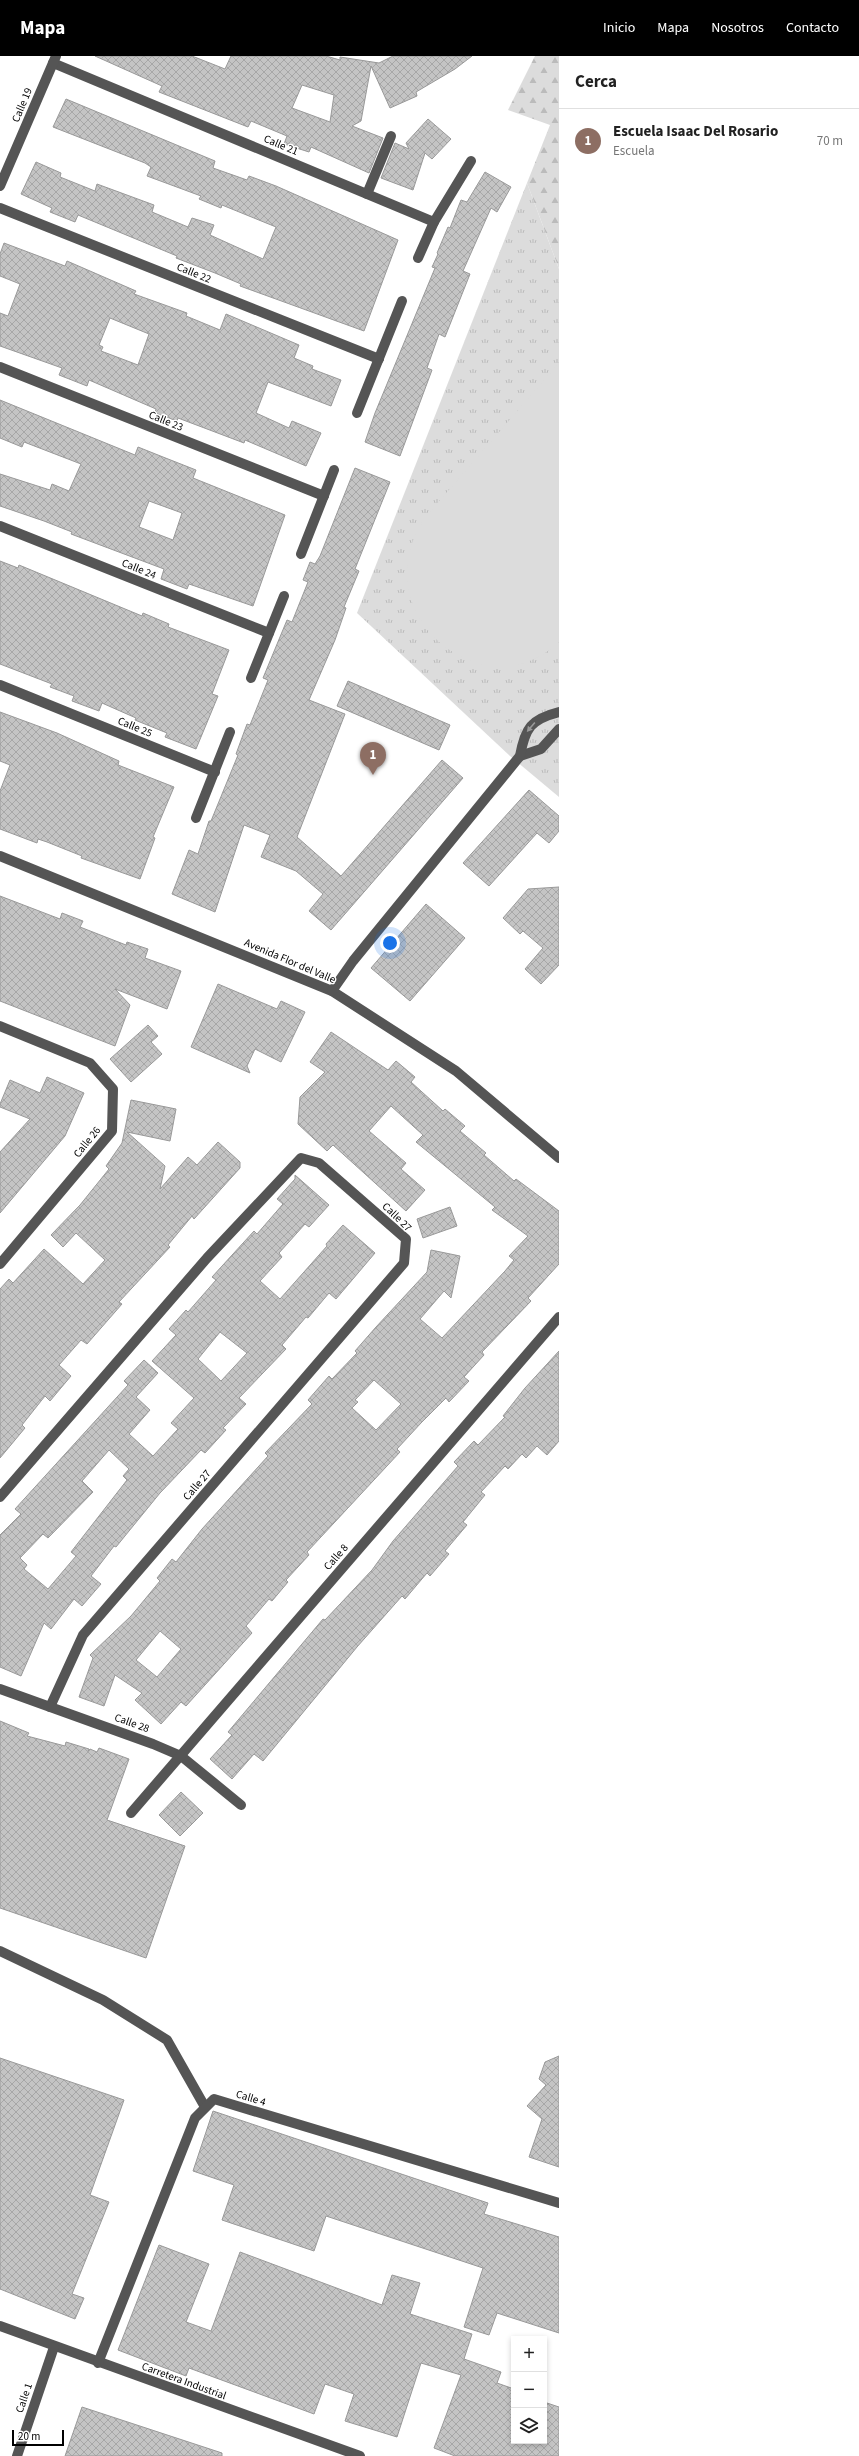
<!DOCTYPE html>
<html lang="es">
<head>
<meta charset="utf-8">
<style>
	:root { --surface:#fff; --page:#f6f6f6; --text:#222; --muted:#767676; --line:#e0e0e0; --accent:#000 }
	body { margin:0; font-family:"Source Sans 3",sans-serif; background:var(--page); color:var(--text) }
	.controls { position:absolute; right:12px; bottom:12px; display:grid; overflow:hidden; border-radius:0px; box-shadow:0 2px 6px #0003 }
	.controls button { width:36px; height:36px; display:grid; place-items:center; padding:0; border:0; border-bottom:1px solid var(--line); background:var(--surface); color:var(--text); font:20px sans-serif }
	.scale { position:absolute; left:12px; bottom:10px; width:52px; box-sizing:border-box; padding-left:4px; border:2px solid #000; border-top:0; font-size:11px; line-height:14px; white-space:nowrap; color:#000; -webkit-text-stroke:3px #fff; paint-order:stroke }
	.you { position:absolute; left:390px; top:887px; width:14px; height:14px; margin:-10px; border:3px solid #fff; border-radius:50%; background:#1a73e8; box-shadow:0 0 0 6px #1a73e833 }
	.badge { display:grid; place-items:center; width:26px; height:26px; border-radius:50%; background:var(--accent); color:#fff; font-size:13px; font-weight:700 }
	.pin { position:absolute; translate:-50% -33px; filter:drop-shadow(0 1px 2px #0008) }
	.pin::after { content:''; position:absolute; top:21px; width:14px; height:12px; background:inherit; clip-path:polygon(0 0,100% 0,50% 100%) }
	.list { margin:0; padding:0; list-style:none }
	h2 { display:flex; justify-content:space-between; align-items:center; height:52px; margin:0; padding:0 16px; font-size:17px }
	h2 small { font-size:13px; font-weight:400; color:var(--muted) }
	.list li { display:grid; grid-template-columns:26px 1fr auto; gap:12px; align-items:center; box-sizing:border-box; height:64px; padding:0 16px; border-top:1px solid var(--line) }
	.list b { display:block; font-size:15px; white-space:nowrap }
	.list p { margin:0; font-size:13px; white-space:nowrap; color:var(--muted) }
	.list em { font-size:13px; font-style:normal; color:var(--muted) }
	.icon { flex:none; width:22px; height:22px; fill:none; stroke:currentColor; stroke-width:2; stroke-linecap:round; stroke-linejoin:round }
	.map { position:relative; flex:none; width:559px; height:2400px; overflow:hidden }
	header { display:flex; align-items:center; gap:24px; box-sizing:border-box; height:56px; padding:0 20px; background:var(--accent); color:#fff }
	header strong { font-size:19px }
	nav { display:flex; gap:22px; margin-inline-start:auto; font-size:14px }
	main { display:flex }
	aside { flex:1; background:var(--surface) }
	.map>svg:first-child { display:block }
	.grass { fill:url(#grass-tufts) }
	.forest { fill:url(#forest-firs) }
	.pitch { fill:#dcdcdc }
	.building { fill:url(#building-cross-hatch); stroke:#999; fill-rule:evenodd }
	.lines { fill:none; stroke-linecap:round; stroke-linejoin:round }
	.minor { stroke:#555; stroke-width:10 }
	.oneway { fill:#999 }
	.labels { text-anchor:middle; dominant-baseline:central; stroke-width:3; stroke-linejoin:round; paint-order:stroke }
	.street-label { font-size:11px; fill:#000; stroke:#fff }
</style>
</head>
<body>
<header>
<strong>Mapa</strong>
<nav><a>Inicio</a><a>Mapa</a><a>Nosotros</a><a>Contacto</a></nav>
</header>
<main>
<div class="map">
<svg width="559" height="2400" viewBox="0 0 559 2400">
	<defs>
		<pattern id="grass-tufts" width="24" height="20" patternUnits="userSpaceOnUse"><rect width="24" height="20" fill="#dcdcdc"/><path d="M3 7l-1-3M5 7V3M7 7l1-3M15 17l-1-3M17 17v-4M19 17l1-3" fill="none" stroke="#bbb"/></pattern>
		<pattern id="forest-firs" width="22" height="20" patternUnits="userSpaceOnUse"><rect width="22" height="20" fill="#dcdcdc"/><path d="M5 1l3.5 6h-7zM16 11l3.5 6h-7z" fill="#bbb"/></pattern>
		<pattern id="building-cross-hatch" width="8" height="8" patternUnits="userSpaceOnUse"><rect width="8" height="8" fill="#c4c4c4"/><path d="M0 0l8 8M0 8l8-8" fill="none" stroke="#a7a7a7"/></pattern>
	</defs>
	<rect width="100%" height="100%" fill="#fff"/>
	<path class="grass" d="M527 127 559 213V741L510 700 357 557Z"/>
	<path class="forest" d="M535 0H559V213L527 127 550 69 508 54Z"/>
	<path class="pitch" d="M559 307V586C481 660 357 551 428 458Z"/>
	<g class="building">
		<path d="M95 0H192L225 13 231 0H326L340 4V1L379 7 393 0H472L455 13 416 36 417 40 390 52 371 10 361 65 352 70 383 82 369 117 311 91 309 96 284 88 287 80 251 65 248 71 159 36 162 30ZM302 29 334 39 330 66 292 52Z"/>
		<path d="M66 43 215 105 213 112 247 124 249 120 276 130 398 184 364 275 240 230 241 228 215 217 176 202 177 200 78 159 75 166 50 156 52 152 21 138 36 106 61 117 60 121 95 135 97 128 154 149 152 156 188 171 192 162 214 169 210 179 263 203 276 171 222 149 221 152 199 143 201 140 147 120 151 111 145 107 53 71Z"/>
		<path d="M428 63 451 83 432 103 425 97 413 134 381 122 395 87 409 93 406 87Z"/>
		<path d="M485 116 511 131 497 156 491 152 463 215 470 218 445 281 439 278 427 312 432 314 400 400 365 386 375 357 435 212 432 211 438 198 437 197 448 171 450 172 461 144 467 146Z"/>
		<path d="M4 187 65 210 67 205 136 235 134 238 187 257 186 260 220 274 226 258 299 289 294 302 313 310 312 313 341 324 331 350 268 326 256 357 289 372 292 365 321 377 306 410 245 384 244 387 178 362 177 365 155 357 156 353 89 324 87 330 59 319 62 312 0 290V257L8 260 20 228 0 220V198ZM110 262 149 278 138 309 101 295 103 291 99 289Z"/>
		<path d="M0 344 135 399 138 391 163 401 196 414 193 422 285 459 253 550 189 528 187 533 161 523 164 513 71 478 72 476 44 465 0 450V418L50 434 52 428 69 435 81 408 24 386 22 391 0 382ZM149 445 182 457 173 484 139 471Z"/>
		<path d="M355 412 390 426 355 513 359 515 344 551 346 552 335 584 309 644 345 658 297 781 341 820 442 704 463 722 331 874 309 855 323 838 296 815 261 801 270 779 244 769 215 856 172 838 189 794 198 798 209 765H211L238 699 236 698 247 668 250 669 268 624 263 622 287 564 292 566 308 526 303 524 310 506 315 508 320 500Z"/>
		<path d="M0 505 18 512 19 509 142 560 143 557 169 568 168 571 229 594 212 638 218 640 196 693 165 681 167 677 135 664 136 662 102 647 99 655 72 645 74 640 50 631 52 628 0 608Z"/>
		<path d="M348 625 450 669 439 694 337 650Z"/>
		<path d="M0 656 57 677 119 705 118 709 174 731 153 781 155 782 140 823 81 802 82 800 47 786 38 783 37 787 0 773V735L10 709 0 705Z"/>
		<path d="M529 734 559 760V775L549 787 537 777 489 830 463 807Z"/>
		<path d="M559 831V909L541 928 525 913 543 892 523 875 520 878 503 862 528 833Z"/>
		<path d="M0 840 60 863 62 857 83 865 80 871 126 889 127 886 148 893 145 902 181 915 167 953 115 933 130 949 115 990 0 945Z"/>
		<path d="M426 848 465 882 410 945 371 912Z"/>
		<path d="M218 928 277 953 281 945 305 956 281 1006 255 993 247 1010 250 1017 191 991Z"/>
		<path d="M148 969 158 980 151 986 162 998 131 1026 110 1003Z"/>
		<path d="M331 976 388 1014 396 1005 415 1021 411 1026 443 1055 445 1053 465 1070 460 1075 486 1097 484 1099 514 1125 516 1123 559 1155V1208L528 1242 531 1245 482 1296 484 1299 464 1321 469 1325 449 1346 446 1342 421 1367 397 1393 400 1396 307 1496 309 1499 286 1524 288 1526 272 1545 269 1543 246 1570 252 1577 186 1650 181 1646 161 1668 135 1644 142 1637 115 1619 104 1650 79 1641 93 1602 90 1599 131 1560 160 1525 157 1522 172 1503 176 1506 202 1473 268 1400 265 1397 312 1348 308 1344 329 1320 332 1323 357 1297 355 1295 376 1271 427 1216 431 1194 460 1200 451 1242 444 1235 420 1263 442 1282 505 1215 514 1204 509 1200 528 1180 492 1154 495 1151 416 1086 423 1079 391 1050 369 1075 406 1107 401 1113 425 1134 406 1155 333 1089 327 1095 298 1068 300 1041 325 1016 310 1006ZM374 1324 401 1348 376 1374 352 1352 358 1346 355 1344ZM160 1575 181 1593 157 1621 136 1604Z"/>
		<path d="M47 1021 84 1037 65 1080 0 1157V1096L30 1063 0 1051V1048L10 1024 40 1037Z"/>
		<path d="M131 1044 176 1053 170 1085 127 1076 165 1110 160 1133 188 1101 197 1109 218 1086 240 1106V1112L194 1163 192 1160 168 1189 170 1191 119 1246 122 1248 87 1288 81 1284 59 1309 71 1320 50 1345 45 1340 22 1369 25 1372 0 1402V1233L9 1223 13 1227 44 1193 83 1228 105 1204 76 1177 63 1191 51 1179 80 1149 109 1113 106 1110 122 1087Z"/>
		<path d="M295 1119 329 1149 309 1171 305 1168 279 1197 282 1201 260 1225 280 1243 327 1190 326 1188 343 1169 375 1197 336 1243 329 1237 308 1262 306 1261 282 1289 286 1293 239 1342 246 1348 223 1372 226 1374 205 1397 201 1394 160 1437 116 1491 114 1490 91 1520 101 1528 82 1550 74 1543 51 1573 44 1567 21 1620 0 1611V1479L21 1458 15 1453 128 1329 124 1325 144 1304 158 1317 136 1341 150 1354 129 1378 153 1400 178 1373 171 1367 194 1342 152 1305 176 1279 169 1273 186 1254 188 1256 216 1224 212 1221 254 1175 257 1178 283 1148 277 1143 295 1123ZM220 1276 247 1297 221 1325 198 1303ZM109 1394 129 1413 123 1420 127 1424 71 1496 76 1500 48 1533 24 1513 27 1509 20 1502 43 1478 48 1482 93 1436 82 1425Z"/>
		<path d="M450 1151 457 1170 423 1182 417 1163Z"/>
		<path d="M559 1295V1385L547 1399 537 1390 526 1402 522 1398 508 1413 505 1410 481 1436 485 1439 463 1466 467 1469 445 1495 449 1498 430 1520 427 1517 405 1543 402 1540 357 1591 263 1705 254 1698 232 1723 210 1703 232 1679 228 1676 323 1563 325 1564 372 1514 393 1485 458 1410 454 1406 474 1385 478 1389 505 1361 503 1360 525 1332Z"/>
		<path d="M0 1665 29 1677 27 1680 65 1690 66 1686 89 1693 88 1695 90 1693 97 1696 99 1692 129 1703 107 1764 185 1790 146 1902 0 1852Z"/>
		<path d="M181 1736 203 1757 180 1780 159 1759Z"/>
		<path d="M559 2000V2111L529 2101 542 2063 527 2050 546 2029 539 2023 545 2006Z"/>
		<path d="M0 2002 124 2044 90 2139 109 2146 72 2238 84 2242 75 2263 0 2233Z"/>
		<path d="M213 2055 488 2147 484 2158 559 2181V2277L497 2257 489 2279 464 2271 483 2212 326 2160 314 2195 222 2164 234 2129 193 2115Z"/>
		<path d="M159 2189 209 2208 186 2266 211 2275 240 2196 382 2249 392 2219 420 2227 410 2258 472 2278 464 2303 501 2316 497 2327 514 2333V2385H544V2346L559 2351V2400H455L434 2392 461 2319 421 2307 397 2381 345 2365 354 2338 325 2328 314 2358 189 2312 186 2320 118 2294Z"/>
		<path d="M82 2351 222 2397V2400H65Z"/>
	</g>
	<g class="lines">
		<g class="minor">
			<path d="M53 7 434 166"/>
			<path d="M0 130 56 0"/>
			<path d="M367 138 391 80"/>
			<path d="M0 152 379 303"/>
			<path d="M418 202 434 166 471 105"/>
			<path d="M0 311 324 440"/>
			<path d="M357 357 402 245"/>
			<path d="M0 470 269 577"/>
			<path d="M301 498 334 414"/>
			<path d="M251 622 284 540"/>
			<path d="M0 629 215 716"/>
			<path d="M520 700 541 693 559 673"/>
			<path d="M196 762 230 676"/>
			<path d="M0 800 332 935 456 1015 559 1102"/>
			<path d="M332 935 353 905 520 700C525 672 531 663 559 656"/>
			<path d="M0 970 90 1007 113 1033 112 1075 0 1208"/>
			<path d="M0 1441 207 1202 301 1102 319 1107 406 1183 404 1207 83 1579 50 1651"/>
			<path d="M0 1633 153 1688 181 1700 241 1749"/>
			<path d="M131 1757 559 1261"/>
			<path d="M0 1895 103 1944 167 1984 205 2051"/>
			<path d="M0 2270 360 2400"/>
			<path d="M98 2307 195 2062 214 2043 559 2147"/>
			<path d="M17 2400 54 2291"/>
		</g>
	</g>
	<defs><path id="oneway-solid" d="M-6-.8H1V-3.2L6.5 0L1 3.2V.8H-6Z"/></defs>
	<use class="oneway" href="#oneway-solid" transform="translate(531 671) rotate(130)"/>
	<g class="labels">
		<g class="street-label">
			<text transform="translate(22 49) rotate(-67)">Calle 19</text>
			<text transform="translate(281 89) rotate(23)">Calle 21</text>
			<text transform="translate(194 217) rotate(22)">Calle 22</text>
			<text transform="translate(166 365) rotate(22)">Calle 23</text>
			<text transform="translate(139 513) rotate(22)">Calle 24</text>
			<text transform="translate(135 671) rotate(22)">Calle 25</text>
			<text transform="translate(290 905) rotate(23)">Avenida Flor del Valle</text>
			<text transform="translate(87 1086) rotate(-51)">Calle 26</text>
			<text transform="translate(397 1161) rotate(44)">Calle 27</text>
			<text transform="translate(197 1429) rotate(-49)">Calle 27</text>
			<text transform="translate(336 1501) rotate(-49)">Calle 8</text>
			<text transform="translate(132 1667) rotate(20)">Calle 28</text>
			<text transform="translate(251 2042) rotate(17)">Calle 4</text>
			<text transform="translate(184 2325) rotate(20)">Carretera Industrial</text>
			<text transform="translate(24 2342) rotate(-71)">Calle 1</text>
		</g>
	</g>
</svg>
<div class="controls">
<button>+</button>
<button>−</button>
<button><svg class="icon" aria-label="layers" viewBox="0 0 24 24"><path d="M12 4l9 5-9 5-9-5zM3 14l9 5 9-5"/></svg></button>
</div>
<div class="scale">20 m</div>
<div class="you"></div>
<div class="pin badge" style="left:373px;top:719px;background:#8d6e63">1</div>
</div>
<aside>
<h2>Cerca<small></small></h2>
<ul class="list">
<li><span class="badge" style="background:#8d6e63">1</span><div><b>Escuela Isaac Del Rosario</b><p>Escuela</p></div><em>70 m</em></li>
</ul>
</aside>
</main>
</body>
</html>
